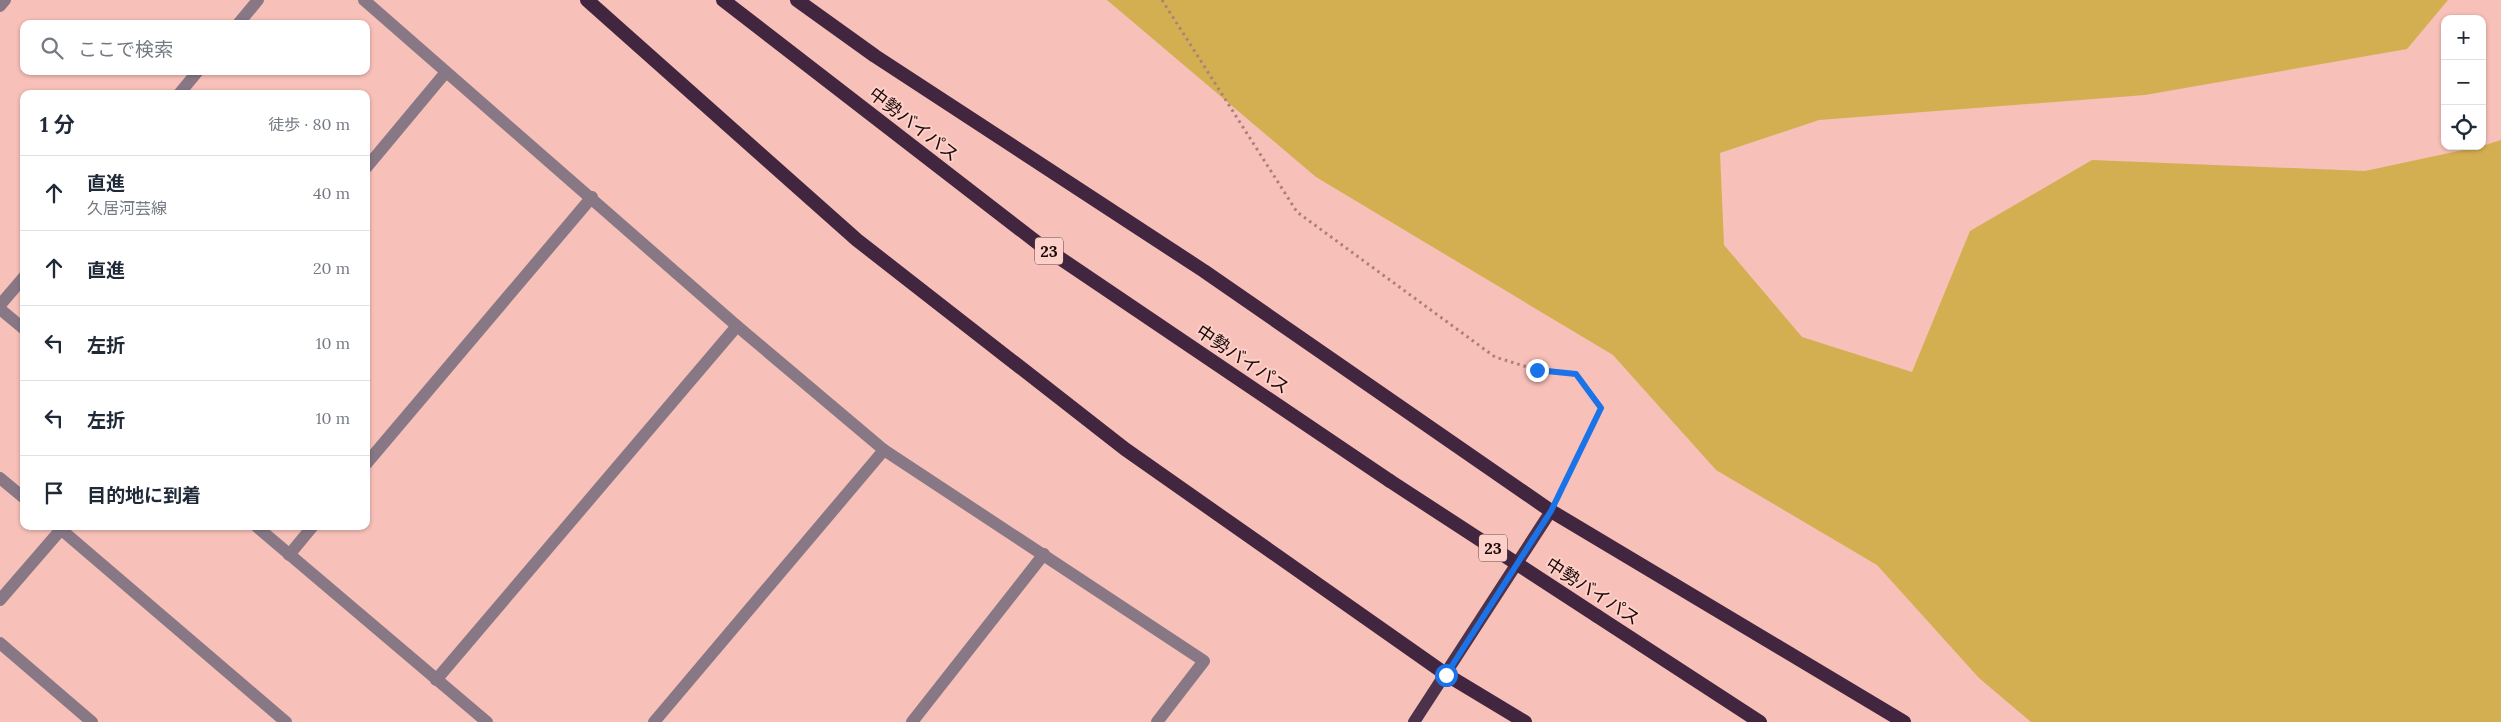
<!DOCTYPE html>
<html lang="ja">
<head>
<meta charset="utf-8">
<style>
	:root { --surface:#fff; --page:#f6f6f7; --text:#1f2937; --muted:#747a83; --line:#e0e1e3 }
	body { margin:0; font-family:Lora,"Noto Sans JP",serif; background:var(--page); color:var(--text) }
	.controls { position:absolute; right:15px; top:15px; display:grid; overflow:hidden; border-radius:10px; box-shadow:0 1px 4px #0004 }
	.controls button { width:45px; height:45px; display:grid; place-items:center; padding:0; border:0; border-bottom:1px solid var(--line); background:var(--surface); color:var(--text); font:25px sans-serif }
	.stop { position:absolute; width:15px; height:15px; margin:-11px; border:4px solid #1a73e8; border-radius:50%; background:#fff }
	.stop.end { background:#1a73e8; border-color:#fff; box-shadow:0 1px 5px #0008 }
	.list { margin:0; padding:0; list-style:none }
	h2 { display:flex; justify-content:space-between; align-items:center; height:65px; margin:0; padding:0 20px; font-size:21px }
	h2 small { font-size:16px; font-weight:400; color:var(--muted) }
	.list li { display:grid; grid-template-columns:32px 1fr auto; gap:15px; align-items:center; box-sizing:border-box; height:75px; padding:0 20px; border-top:1px solid var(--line) }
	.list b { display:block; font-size:19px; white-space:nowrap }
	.list p { margin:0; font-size:16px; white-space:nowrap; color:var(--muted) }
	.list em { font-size:16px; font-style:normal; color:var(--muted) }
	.icon { flex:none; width:28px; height:28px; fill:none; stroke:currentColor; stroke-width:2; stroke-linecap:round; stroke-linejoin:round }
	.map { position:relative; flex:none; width:2501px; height:722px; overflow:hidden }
	.search { position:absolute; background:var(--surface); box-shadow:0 1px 4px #0004; left:20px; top:20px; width:350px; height:55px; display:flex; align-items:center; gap:12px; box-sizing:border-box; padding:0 18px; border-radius:10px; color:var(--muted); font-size:19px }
	.panel { position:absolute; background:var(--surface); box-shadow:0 1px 4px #0004; left:20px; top:90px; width:350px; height:440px; border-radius:10px }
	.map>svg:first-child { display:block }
	.green { fill:#d3af51 }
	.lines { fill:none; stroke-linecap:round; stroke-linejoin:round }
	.path { stroke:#aa807a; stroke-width:3; stroke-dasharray:2.5 4; stroke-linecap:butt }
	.minor { stroke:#887886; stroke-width:12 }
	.tertiary { stroke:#887886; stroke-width:12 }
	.primary { stroke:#4c324b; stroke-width:12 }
	.trunk { stroke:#422640; stroke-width:14 }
	.trunk-bridge { stroke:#422640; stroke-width:14 }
	.route { stroke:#1a73e8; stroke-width:6 }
	.labels { text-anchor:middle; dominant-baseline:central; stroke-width:4; stroke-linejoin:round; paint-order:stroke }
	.shield { fill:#fdd0c9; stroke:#5e4441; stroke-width:1 }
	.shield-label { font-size:16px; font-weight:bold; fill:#1a0807 }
	.street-label { font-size:18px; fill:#1a0807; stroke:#fdd0c9 }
</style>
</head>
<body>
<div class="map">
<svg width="2501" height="722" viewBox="0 0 2501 722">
	<rect width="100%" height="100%" fill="#f7c0b8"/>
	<path class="green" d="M1107 0H2448L2407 49 2145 95 1819 120 1720 153 1724 245 1802 337 1912 372 1970 231 2092 160 2365 171 2482 146 2501 140V722H2031L1979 678 1877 565 1716 470 1613 355 1316 177Z"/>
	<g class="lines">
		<path class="path" d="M1162 0 1297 212 1495 357 1537 370 1576 374 1601 408 1562 488"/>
		<g class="minor">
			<path d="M364 0 737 326 884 450 1204 661 1157 722"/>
			<path d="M0 6 5 0"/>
			<path d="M238 24 258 0"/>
			<path d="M179 94 198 71"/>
			<path d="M366 168 446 72"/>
			<path d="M0 305 24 277"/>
			<path d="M0 309 24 329"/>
			<path d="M366 464 592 197"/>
			<path d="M256 526 487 722"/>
			<path d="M289 555 313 526"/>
			<path d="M0 600 64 526"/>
			<path d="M0 643 92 722"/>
			<path d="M436 680 737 326"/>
			<path d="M654 722 884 450"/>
			<path d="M912 722 1044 554"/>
		</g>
		<g class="tertiary">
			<path d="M0 478 24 498"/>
			<path d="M57 526 286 722"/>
		</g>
		<path class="primary" d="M1414 722 1551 511"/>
		<g class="trunk">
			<path d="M587 0 857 240 1125 449 1447 675 1525 722"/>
			<path d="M723 0 1039 244 1390 481"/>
			<path d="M797 0 875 56 1204 271 1551 511 1904 722"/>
			<path d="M1597 616 1760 722"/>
		</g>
		<path class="trunk-bridge" d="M1390 481 1597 616"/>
	</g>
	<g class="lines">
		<path class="route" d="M1446 675 1551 511 1601 408 1576 374 1537 370"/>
	</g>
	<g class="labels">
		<g class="shield">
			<rect x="1035" y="237.5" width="28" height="27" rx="4"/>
			<rect x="1479" y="534.5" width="28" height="27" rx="4"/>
		</g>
		<g class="shield-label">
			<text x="1049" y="251">23</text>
			<text x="1493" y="548">23</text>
		</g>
		<g class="street-label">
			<text transform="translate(914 124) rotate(38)">中勢バイパス</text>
			<text transform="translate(1243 359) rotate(34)">中勢バイパス</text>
			<text transform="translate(1593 591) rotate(33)">中勢バイパス</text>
		</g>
	</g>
</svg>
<div class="controls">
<button>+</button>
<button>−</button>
<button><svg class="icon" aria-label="locate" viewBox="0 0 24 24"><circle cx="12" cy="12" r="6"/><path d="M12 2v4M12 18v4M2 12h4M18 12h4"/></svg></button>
</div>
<div class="stop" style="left:1446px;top:675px"></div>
<div class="stop end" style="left:1537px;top:370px"></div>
<div class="search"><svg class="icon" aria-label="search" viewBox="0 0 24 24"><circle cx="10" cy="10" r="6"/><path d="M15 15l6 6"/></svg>ここで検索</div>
<section class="panel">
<h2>1 分<small>徒歩 · 80 m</small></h2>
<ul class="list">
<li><svg class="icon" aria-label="ahead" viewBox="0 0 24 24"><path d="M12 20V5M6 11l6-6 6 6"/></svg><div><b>直進</b><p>久居河芸線</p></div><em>40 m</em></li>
<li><svg class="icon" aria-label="ahead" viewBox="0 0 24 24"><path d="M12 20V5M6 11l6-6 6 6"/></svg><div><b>直進</b></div><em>20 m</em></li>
<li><svg class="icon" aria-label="left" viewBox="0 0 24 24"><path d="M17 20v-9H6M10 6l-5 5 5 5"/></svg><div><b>左折</b></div><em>10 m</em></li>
<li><svg class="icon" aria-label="left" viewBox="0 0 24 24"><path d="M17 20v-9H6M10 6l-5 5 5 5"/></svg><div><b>左折</b></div><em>10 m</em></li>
<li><svg class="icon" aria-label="arrive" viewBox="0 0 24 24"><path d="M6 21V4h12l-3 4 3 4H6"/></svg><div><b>目的地に到着</b></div></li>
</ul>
</section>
</div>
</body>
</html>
